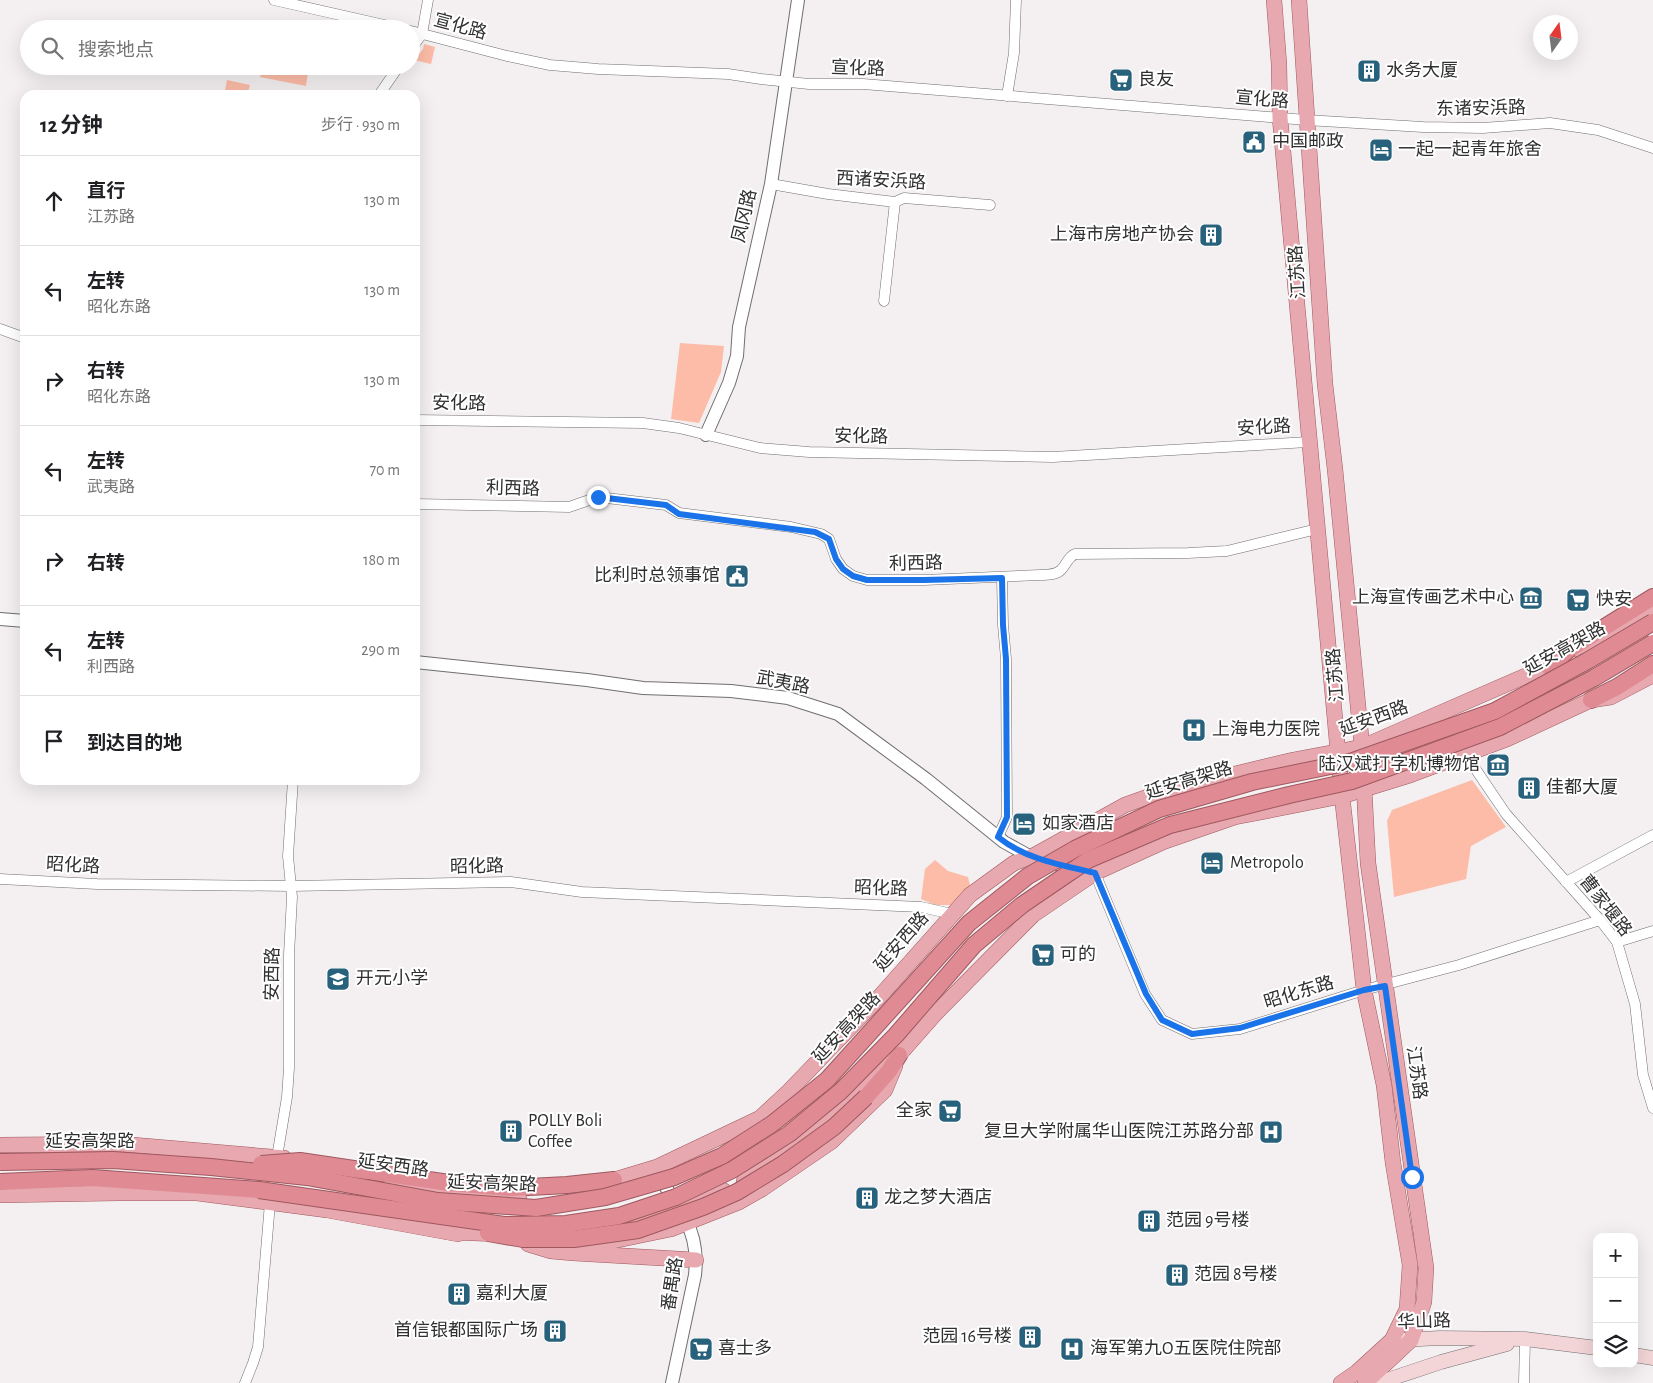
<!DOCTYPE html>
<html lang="zh">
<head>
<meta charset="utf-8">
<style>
	:root { --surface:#fff; --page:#f6f6f6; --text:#202124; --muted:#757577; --line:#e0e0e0 }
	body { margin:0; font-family:"Alegreya Sans","Noto Sans SC",sans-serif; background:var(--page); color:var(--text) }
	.controls { position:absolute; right:15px; bottom:15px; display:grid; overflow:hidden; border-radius:10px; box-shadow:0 5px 20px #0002 }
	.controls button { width:45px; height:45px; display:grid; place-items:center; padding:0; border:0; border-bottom:1px solid var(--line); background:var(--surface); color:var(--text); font:25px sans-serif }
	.compass { position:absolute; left:1533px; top:15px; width:45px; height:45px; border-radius:50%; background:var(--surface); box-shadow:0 5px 20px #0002; rotate:14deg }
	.stop { position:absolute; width:15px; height:15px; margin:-11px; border:4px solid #1a73e8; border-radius:50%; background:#fff }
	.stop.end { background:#1a73e8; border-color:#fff; box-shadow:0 1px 5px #0008 }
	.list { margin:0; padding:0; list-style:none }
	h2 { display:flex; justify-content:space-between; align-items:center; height:65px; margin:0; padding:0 20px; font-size:21px }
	h2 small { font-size:16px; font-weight:400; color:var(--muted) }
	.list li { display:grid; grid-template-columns:32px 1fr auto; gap:15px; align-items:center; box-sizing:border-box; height:90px; padding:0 20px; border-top:1px solid var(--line) }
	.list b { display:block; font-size:19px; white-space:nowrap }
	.list p { margin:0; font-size:16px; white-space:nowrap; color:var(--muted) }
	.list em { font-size:16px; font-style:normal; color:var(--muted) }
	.icon { flex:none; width:28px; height:28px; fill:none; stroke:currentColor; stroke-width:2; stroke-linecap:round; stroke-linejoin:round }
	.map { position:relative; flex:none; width:1653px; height:1383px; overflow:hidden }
	.search { position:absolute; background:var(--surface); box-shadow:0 5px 20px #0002; left:20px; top:20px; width:400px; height:55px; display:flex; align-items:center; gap:12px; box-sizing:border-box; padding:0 18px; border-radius:28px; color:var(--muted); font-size:19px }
	.panel { position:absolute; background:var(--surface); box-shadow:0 5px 20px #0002; left:20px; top:90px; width:400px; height:695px; border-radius:15px }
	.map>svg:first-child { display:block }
	.green { fill:#fcbca7 }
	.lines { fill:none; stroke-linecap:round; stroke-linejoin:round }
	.minor-casing { stroke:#716e6f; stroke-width:11 }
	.tertiary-casing { stroke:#716e6f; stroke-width:14 }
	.secondary-casing { stroke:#716e6f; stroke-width:15 }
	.primary-casing { stroke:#9e585f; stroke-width:16 }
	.trunk-casing { stroke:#9e585f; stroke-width:18 }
	.minor { stroke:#fff; stroke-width:10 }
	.tertiary { stroke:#fff; stroke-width:12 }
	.secondary { stroke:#f3d4d7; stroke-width:14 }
	.primary { stroke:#e8a8af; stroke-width:15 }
	.trunk { stroke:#e08b94; stroke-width:16 }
	.trunk-bridge-casing { stroke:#9e585f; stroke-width:18; stroke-linecap:butt }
	.trunk-bridge { stroke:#e08b94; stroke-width:16 }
	.route { stroke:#1a73e8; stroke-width:6 }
	.labels { text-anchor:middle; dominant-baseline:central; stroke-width:4; stroke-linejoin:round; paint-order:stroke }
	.street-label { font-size:18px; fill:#313030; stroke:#fff }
	.poi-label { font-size:18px; fill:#313030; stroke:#fff; text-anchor:start }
</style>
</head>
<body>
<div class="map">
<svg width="1653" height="1383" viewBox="0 0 1653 1383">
	<rect width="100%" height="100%" fill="#f4f0f1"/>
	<g class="green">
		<path d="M424 44 435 47 431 64 414 60 423 49Z"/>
		<path d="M263 66H309L306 86 260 77Z"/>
		<path d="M227 80 250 85 247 95H224Z"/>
		<path d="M680 343 724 346 721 372 699 423 671 419Z"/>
		<path d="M1472 780 1506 827 1471 846 1466 879 1394 897 1387 821 1392 810Z"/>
		<path d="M935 860 948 871 968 877 970 885 953 905H935L921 899 925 869Z"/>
	</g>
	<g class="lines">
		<g class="minor-casing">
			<g id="minor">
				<path d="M274 0 402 29"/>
				<path d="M411 31 507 56 550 65 598 69 728 74 761 79 809 84H863L1306 120 1423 127 1483 128 1550 123 1598 130 1653 148"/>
				<path d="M411 49 422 34 428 0"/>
				<path d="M379 95 399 66"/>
				<path d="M1007 96 1014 53 1016 0"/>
				<path d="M771 184 828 194 895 202 904 198 990 205"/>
				<path d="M884 301 895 202"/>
				<path d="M0 329 25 338"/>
				<path d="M415 420 643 423 679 428 760 448 809 452 1053 457 1308 442"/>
				<path d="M415 504 569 507 598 497 666 505 679 513 791 527 821 534 829 539 836 559 843 569 853 576 867 580H924L1040 575C1047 575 1056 575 1061 570 1067 564 1067 558 1075 554L1188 553 1227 551 1317 529"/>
				<path d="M1466 755 1506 814 1600 920 1617 942 1635 1004 1643 1075 1653 1108"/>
				<path d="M998 837 1007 817 1006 659 1003 625 1002 578"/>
				<path d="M1095 873 1145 994 1162 1020 1192 1034 1240 1029 1364 990 1459 965 1600 920"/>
				<path d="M0 879 97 884 291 886 511 882 582 892 921 907 952 914"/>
				<path d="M1566 882 1653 835"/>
				<path d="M1617 942 1653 931"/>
				<path d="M276 1163 287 1097 289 1068V955L292 897 288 856 293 780"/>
				<path d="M245 1383 253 1363 258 1347 270 1203"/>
				<path d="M1524 1383 1525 1339"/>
			</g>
		</g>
		<g class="tertiary-casing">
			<g id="tertiary">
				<path d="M706 435 729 383 737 356 739 327 771 184 798 0"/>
				<path d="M0 619 25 621"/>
				<path d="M415 662 587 680 643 688 731 691 788 698 838 714 926 779 1004 842 1031 857 1081 870"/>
				<path d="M659 1172C666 1191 676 1203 686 1221 695 1237 697 1256 695 1275L672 1383"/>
			</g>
		</g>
		<g class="secondary-casing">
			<g id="secondary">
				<path d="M1401 1340 1440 1338 1525 1339 1597 1348"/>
				<path d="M1634 1355 1653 1358"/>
				<path d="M1378 1383 1441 1362 1507 1344"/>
			</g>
		</g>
		<g class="primary-casing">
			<g id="primary">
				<path d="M1274 0 1279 64 1280 118 1342 796 1364 990 1384 1085 1393 1163 1410 1265 1407 1309 1392 1340 1357 1372 1341 1383"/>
				<path d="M1299 0 1325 384 1335 469 1362 747 1368 863 1426 1268 1424 1302 1411 1340 1365 1383"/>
				<path d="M1581 651 1653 609"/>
				<path d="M0 1145 121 1144 284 1158"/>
				<path d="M744 1181 824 1118 879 1066 899 1055 936 1013 1033 915 1095 873 1163 842 1235 817 1342 796 1410 775 1507 739 1591 700 1611 697 1653 675"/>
				<path d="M391 1185 519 1199"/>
				<path d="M604 1186 614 1180 657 1167 760 1118 789 1091 873 1004 970 895 1014 863 1031 857 1125 805 1164 791 1293 760 1362 747 1560 661"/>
				<path d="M0 1195 118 1193H197L327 1210 458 1234"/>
				<path d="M607 1228 614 1227 677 1208 723 1190"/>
				<path d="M448 1232 499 1234"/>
				<path d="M528 1244 551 1251 573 1253 696 1260"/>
				<path d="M560 1245 584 1247 671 1229 739 1202 762 1189 831 1142 885 1090 895 1066"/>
			</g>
		</g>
		<g class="trunk-casing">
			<g id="trunk">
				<path d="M1549 667 1568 650 1653 597"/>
				<path d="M1591 700 1617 687 1653 664"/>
				<path d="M866 1097 889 1071 899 1055"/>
				<path d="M367 1171 449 1183 510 1188 567 1185 614 1180"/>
				<path d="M0 1182 92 1178 259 1190"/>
			</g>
		</g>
		<use href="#minor" class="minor"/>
		<use href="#tertiary" class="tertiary"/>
		<use href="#secondary" class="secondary"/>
		<use href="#primary" class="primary"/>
		<use href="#trunk" class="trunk"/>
		<g class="trunk-bridge-casing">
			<g id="trunk-bridge">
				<path d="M0 1162 113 1160 211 1167 307 1177 438 1201 536 1208 605 1197 674 1177 722 1156 772 1124 827 1080 969 923 1028 876 1075 849 1159 809 1252 782 1350 762 1495 711 1587 661 1653 622"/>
				<path d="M261 1164 300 1161 367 1171"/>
				<path d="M259 1190 504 1225 566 1224 619 1216 676 1197 732 1170 789 1134 841 1091 896 1035 974 945 1022 905 1088 860 1170 825 1289 795 1352 781 1500 727 1594 678 1653 643"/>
				<path d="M488 1233 523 1239H574L638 1230 703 1207 737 1192 783 1164 834 1127 866 1097"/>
			</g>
		</g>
		<use href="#trunk-bridge" class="trunk-bridge"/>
	</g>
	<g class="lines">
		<path class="route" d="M598 497 666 505 679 514 815 532 829 539 836 559 843 569 853 576 867 580H924L1002 578 1003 625 1006 659 1007 817 998 837C1025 859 1061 865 1095 873L1146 994 1162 1020 1192 1034 1240 1028 1364 990 1385 986 1412 1177"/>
	</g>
	<defs>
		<g id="building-square" transform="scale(1.25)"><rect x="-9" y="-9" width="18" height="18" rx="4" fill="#28617b" stroke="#fff"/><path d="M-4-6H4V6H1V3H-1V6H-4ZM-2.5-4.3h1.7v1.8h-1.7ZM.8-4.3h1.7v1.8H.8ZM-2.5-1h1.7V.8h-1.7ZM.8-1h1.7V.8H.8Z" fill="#fff"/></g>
		<g id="supermarket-square" transform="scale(1.25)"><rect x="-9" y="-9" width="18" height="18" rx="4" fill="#28617b" stroke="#fff"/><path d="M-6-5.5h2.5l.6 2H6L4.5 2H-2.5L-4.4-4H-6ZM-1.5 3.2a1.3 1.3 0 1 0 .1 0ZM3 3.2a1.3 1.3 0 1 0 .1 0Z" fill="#fff"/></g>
		<g id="civic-square" transform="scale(1.25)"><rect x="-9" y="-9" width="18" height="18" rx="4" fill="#28617b" stroke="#fff"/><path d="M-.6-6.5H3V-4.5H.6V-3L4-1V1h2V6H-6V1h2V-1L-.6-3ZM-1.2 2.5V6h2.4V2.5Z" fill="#fff"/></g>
		<g id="hotel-square" transform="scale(1.25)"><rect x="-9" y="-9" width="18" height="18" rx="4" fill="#28617b" stroke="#fff"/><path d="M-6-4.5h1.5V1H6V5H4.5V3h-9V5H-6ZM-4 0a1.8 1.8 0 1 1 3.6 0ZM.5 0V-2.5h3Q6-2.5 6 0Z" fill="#fff"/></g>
		<g id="museum-square" transform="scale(1.25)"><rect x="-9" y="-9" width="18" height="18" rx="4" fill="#28617b" stroke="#fff"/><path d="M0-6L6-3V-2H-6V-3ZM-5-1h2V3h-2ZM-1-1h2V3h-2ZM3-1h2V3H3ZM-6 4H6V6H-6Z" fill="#fff"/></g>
		<g id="hospital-square" transform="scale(1.25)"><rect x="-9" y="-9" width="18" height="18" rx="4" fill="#28617b" stroke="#fff"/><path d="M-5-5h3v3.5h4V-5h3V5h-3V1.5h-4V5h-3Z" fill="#fff"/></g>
		<g id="school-square" transform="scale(1.25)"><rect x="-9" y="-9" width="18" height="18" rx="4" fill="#28617b" stroke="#fff"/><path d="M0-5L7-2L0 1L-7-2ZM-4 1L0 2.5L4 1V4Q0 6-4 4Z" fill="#fff"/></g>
	</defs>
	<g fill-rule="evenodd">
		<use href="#building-square" x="1369" y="71"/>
		<use href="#supermarket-square" x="1121" y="80"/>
		<use href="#civic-square" x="1254" y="142"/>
		<use href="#hotel-square" x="1381" y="150"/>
		<use href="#building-square" x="1211" y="235"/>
		<use href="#civic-square" x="737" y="576"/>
		<use href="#museum-square" x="1531" y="598"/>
		<use href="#supermarket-square" x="1578" y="600"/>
		<use href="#hospital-square" x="1194" y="730"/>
		<use href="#museum-square" x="1498" y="765"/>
		<use href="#building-square" x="1529" y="788"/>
		<use href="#hotel-square" x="1024" y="824"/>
		<use href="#hotel-square" x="1212" y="863"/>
		<use href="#supermarket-square" x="1043" y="955"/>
		<use href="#school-square" x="338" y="979"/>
		<use href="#supermarket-square" x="950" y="1111"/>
		<use href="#building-square" x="511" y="1131"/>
		<use href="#hospital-square" x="1271" y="1132"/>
		<use href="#building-square" x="867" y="1198"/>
		<use href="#building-square" x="1149" y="1221"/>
		<use href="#building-square" x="1177" y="1275"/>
		<use href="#building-square" x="459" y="1294"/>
		<use href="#building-square" x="555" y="1331"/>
		<use href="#building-square" x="1030" y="1337"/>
		<use href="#supermarket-square" x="701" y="1349"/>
		<use href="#hospital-square" x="1072" y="1349"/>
	</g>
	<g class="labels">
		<g class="street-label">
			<text transform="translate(460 27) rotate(15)">宣化路</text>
			<text transform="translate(858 69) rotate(2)">宣化路</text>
			<text transform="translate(1262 100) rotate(5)">宣化路</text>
			<text transform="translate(1481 109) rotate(-1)">东诸安浜路</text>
			<text transform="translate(881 181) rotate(3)">西诸安浜路</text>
			<text transform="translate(745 216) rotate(-77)">凤冈路</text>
			<text transform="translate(1298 272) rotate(-94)">江苏路</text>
			<text transform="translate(459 404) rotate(1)">安化路</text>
			<text transform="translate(1264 428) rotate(-3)">安化路</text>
			<text transform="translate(861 437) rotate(1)">安化路</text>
			<text transform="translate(513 489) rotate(2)">利西路</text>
			<text transform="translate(916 564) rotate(-1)">利西路</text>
			<text transform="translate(1565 649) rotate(-29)">延安高架路</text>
			<text transform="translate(1336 675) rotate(-95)">江苏路</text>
			<text transform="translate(783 683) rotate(11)">武夷路</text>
			<text transform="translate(1374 719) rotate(-20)">延安西路</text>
			<text transform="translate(1189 781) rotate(-17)">延安高架路</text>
			<text transform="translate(73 866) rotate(3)">昭化路</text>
			<text transform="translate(477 867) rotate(-1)">昭化路</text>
			<text transform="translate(881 889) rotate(2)">昭化路</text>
			<text transform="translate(1605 906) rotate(52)">曹家堰路</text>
			<text transform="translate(902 942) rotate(-49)">延安西路</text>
			<text transform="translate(273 974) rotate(-89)">安西路</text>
			<text transform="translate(1299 993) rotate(-17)">昭化东路</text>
			<text transform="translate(847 1028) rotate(-47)">延安高架路</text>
			<text transform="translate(1416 1073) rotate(82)">江苏路</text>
			<text x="90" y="1142">延安高架路</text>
			<text transform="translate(393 1166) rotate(8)">延安西路</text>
			<text transform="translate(492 1184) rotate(2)">延安高架路</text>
			<text transform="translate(673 1284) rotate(-81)">番禺路</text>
			<text transform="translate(1424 1322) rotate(-2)">华山路</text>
		</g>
		<g class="poi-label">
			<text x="1386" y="71">水务大厦</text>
			<text x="1138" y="80">良友</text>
			<text x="1272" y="142">中国邮政</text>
			<text x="1398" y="150">一起一起青年旅舍</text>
			<text x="1194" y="235" text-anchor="end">上海市房地产协会</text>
			<text x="720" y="576" text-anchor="end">比利时总领事馆</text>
			<text x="1514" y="598" text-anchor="end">上海宣传画艺术中心</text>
			<text x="1596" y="600">快安</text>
			<text x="1212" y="730">上海电力医院</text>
			<text x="1480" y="765" text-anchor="end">陆汉斌打字机博物馆</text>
			<text x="1546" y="788">佳都大厦</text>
			<text x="1042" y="824">如家酒店</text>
			<text x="1230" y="863">Metropolo</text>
			<text x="1060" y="955">可的</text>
			<text x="356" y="979">开元小学</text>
			<text x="932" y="1111" text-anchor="end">全家</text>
			<text x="528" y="1121">POLLY Boli<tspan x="528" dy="21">Coffee</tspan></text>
			<text x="1254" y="1132" text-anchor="end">复旦大学附属华山医院江苏路分部</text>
			<text x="884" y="1198">龙之梦大酒店</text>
			<text x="1166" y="1221">范园 9号楼</text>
			<text x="1194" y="1275">范园 8号楼</text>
			<text x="476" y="1294">嘉利大厦</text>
			<text x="538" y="1331" text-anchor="end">首信银都国际广场</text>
			<text x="1012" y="1337" text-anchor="end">范园 16号楼</text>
			<text x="718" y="1349">喜士多</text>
			<text x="1090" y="1349">海军第九O五医院住院部</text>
		</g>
	</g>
</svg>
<div class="controls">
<button>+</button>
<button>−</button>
<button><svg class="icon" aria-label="layers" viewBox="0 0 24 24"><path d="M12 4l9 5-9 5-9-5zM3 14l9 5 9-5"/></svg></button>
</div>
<svg class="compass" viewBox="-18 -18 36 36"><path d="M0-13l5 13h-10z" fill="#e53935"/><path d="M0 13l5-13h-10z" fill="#757577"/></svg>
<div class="stop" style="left:1412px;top:1177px"></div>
<div class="stop end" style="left:598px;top:497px"></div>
<div class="search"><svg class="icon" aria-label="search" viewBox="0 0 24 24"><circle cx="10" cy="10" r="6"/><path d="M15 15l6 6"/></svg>搜索地点</div>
<section class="panel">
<h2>12 分钟<small>步行 · 930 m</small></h2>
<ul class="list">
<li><svg class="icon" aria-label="ahead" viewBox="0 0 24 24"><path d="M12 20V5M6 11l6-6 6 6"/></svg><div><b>直行</b><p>江苏路</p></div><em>130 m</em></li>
<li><svg class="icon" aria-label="left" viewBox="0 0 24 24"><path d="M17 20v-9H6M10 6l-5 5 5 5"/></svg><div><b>左转</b><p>昭化东路</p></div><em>130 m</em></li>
<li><svg class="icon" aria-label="right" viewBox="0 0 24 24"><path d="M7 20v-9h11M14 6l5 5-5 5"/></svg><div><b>右转</b><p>昭化东路</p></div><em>130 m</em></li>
<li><svg class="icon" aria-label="left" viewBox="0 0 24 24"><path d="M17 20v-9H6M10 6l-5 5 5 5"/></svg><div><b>左转</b><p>武夷路</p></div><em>70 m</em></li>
<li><svg class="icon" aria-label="right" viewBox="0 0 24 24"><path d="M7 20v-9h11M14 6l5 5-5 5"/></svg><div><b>右转</b></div><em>180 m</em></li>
<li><svg class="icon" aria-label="left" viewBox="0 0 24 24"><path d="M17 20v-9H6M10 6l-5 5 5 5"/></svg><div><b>左转</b><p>利西路</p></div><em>290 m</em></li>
<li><svg class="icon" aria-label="arrive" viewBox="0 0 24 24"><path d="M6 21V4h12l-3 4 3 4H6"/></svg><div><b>到达目的地</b></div></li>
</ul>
</section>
</div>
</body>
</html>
